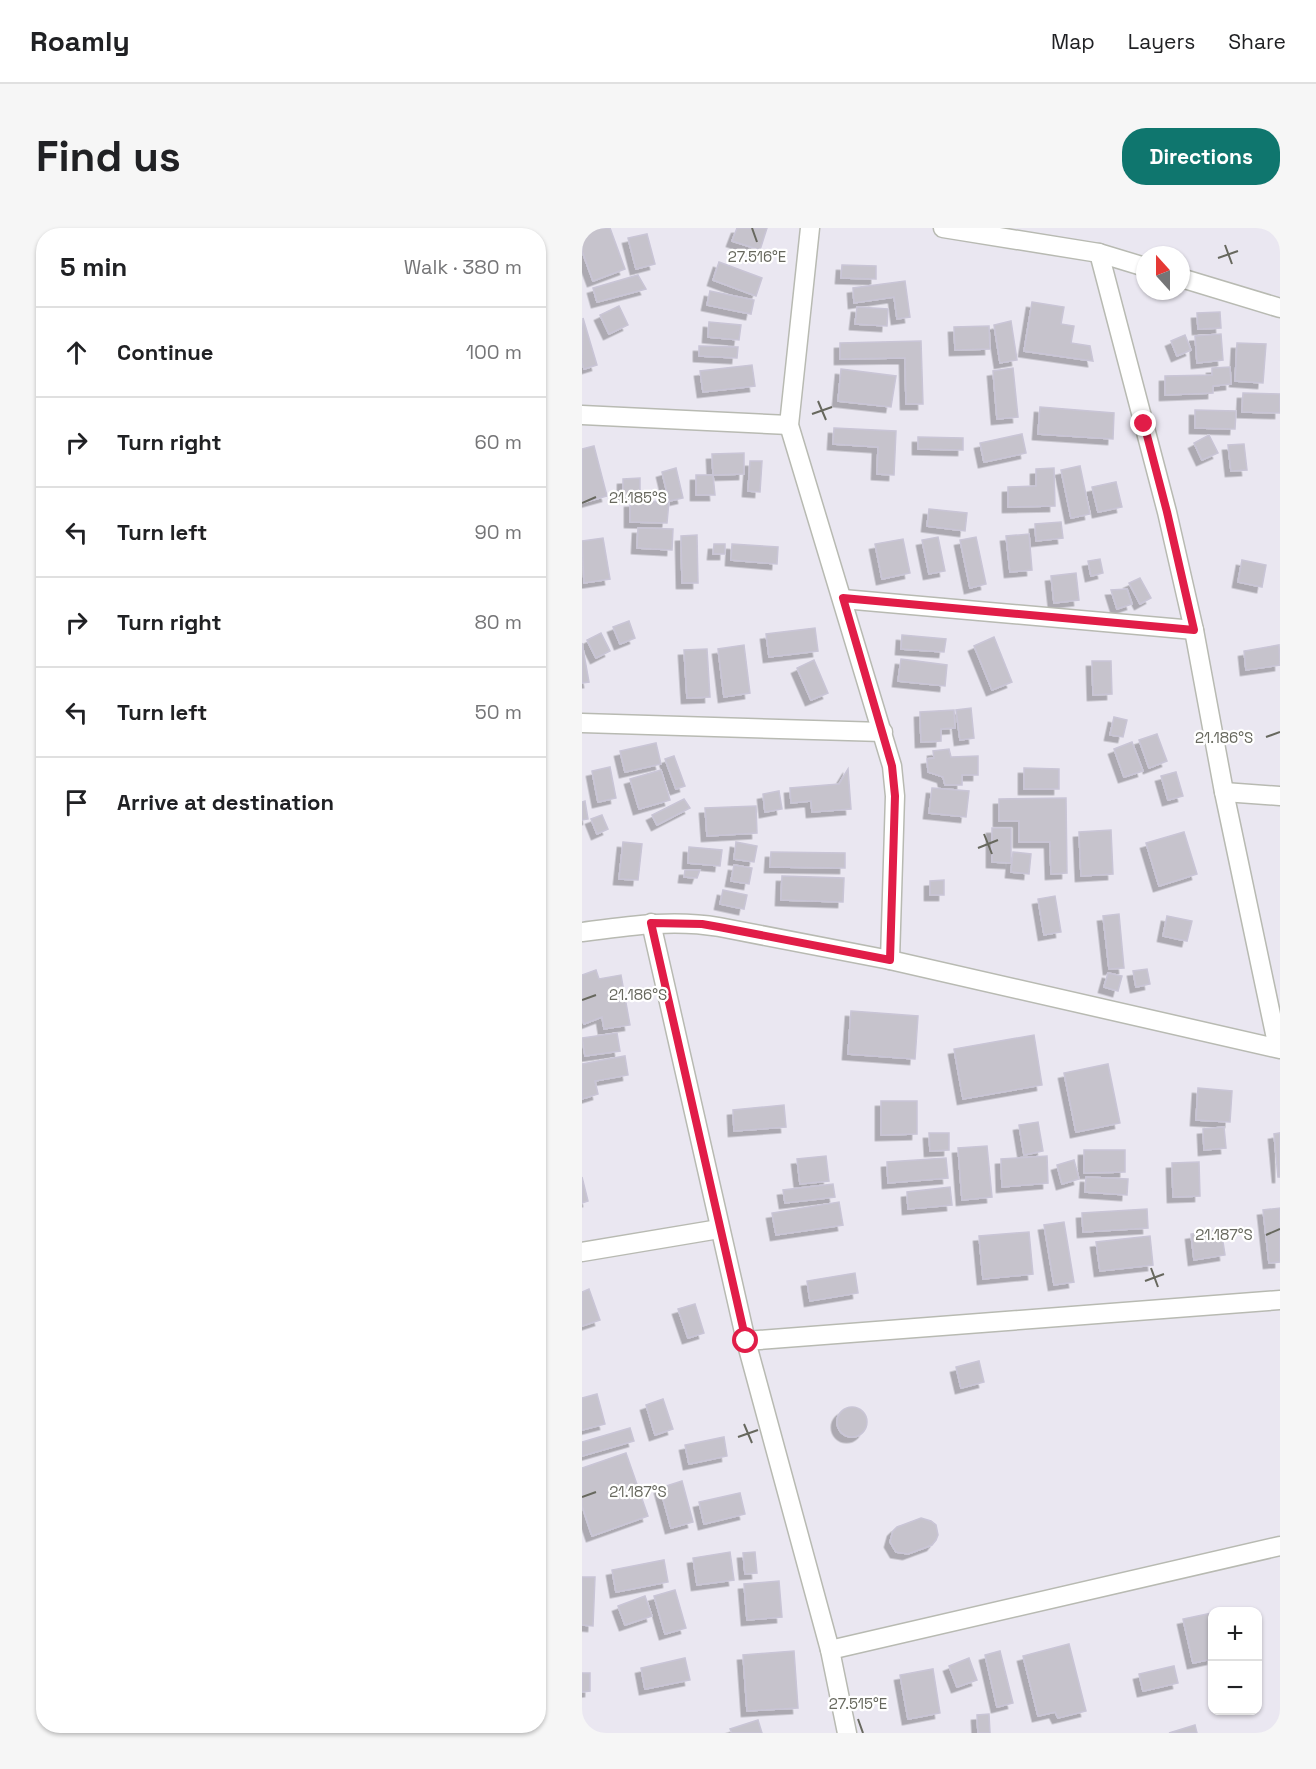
<!DOCTYPE html>
<html lang="en">
<head>
<meta charset="utf-8">
<style>
	:root { --surface:#fff; --page:#f6f6f6; --text:#202124; --muted:#757577; --line:#e0e0e0; --accent:#0f766e }
	body { margin:0; font-family:"Space Grotesk",sans-serif; background:var(--page); color:var(--text) }
	.controls { position:absolute; right:18px; bottom:18px; display:grid; overflow:hidden; border-radius:12px; box-shadow:0 2px 4px #0004 }
	.controls button { width:54px; height:54px; display:grid; place-items:center; padding:0; border:0; border-bottom:2px solid var(--line); background:var(--surface); color:var(--text); font:30px sans-serif }
	.compass { position:absolute; left:554px; top:18px; width:54px; height:54px; border-radius:50%; background:var(--surface); box-shadow:0 2px 4px #0004; rotate:339deg }
	.stop { position:absolute; width:18px; height:18px; margin:-14px; border:4px solid #e11d48; border-radius:50%; background:#fff }
	.stop.end { background:#e11d48; border-color:#fff; box-shadow:0 2px 6px #0008 }
	.list { margin:0; padding:0; list-style:none }
	h2 { display:flex; justify-content:space-between; align-items:center; height:78px; margin:0; padding:0 24px; font-size:26px }
	h2 small { font-size:20px; font-weight:400; color:var(--muted) }
	.list li { display:grid; grid-template-columns:39px 1fr auto; gap:18px; align-items:center; box-sizing:border-box; height:90px; padding:0 24px; border-top:2px solid var(--line) }
	.list b { display:block; font-size:22px; white-space:nowrap }
	.list em { font-size:20px; font-style:normal; color:var(--muted) }
	.icon { flex:none; width:33px; height:33px; fill:none; stroke:currentColor; stroke-width:2; stroke-linecap:round; stroke-linejoin:round }
	.map { position:relative; flex:none; width:698px; height:1505px; overflow:hidden; border-radius:24px }
	header { display:flex; align-items:center; gap:36px; box-sizing:border-box; height:84px; padding:0 30px; background:var(--surface); border-bottom:2px solid var(--line) }
	header strong { font-size:28px }
	nav { display:flex; gap:33px; margin-inline-start:auto; font-size:21px }
	.intro { display:flex; align-items:center; justify-content:space-between; box-sizing:border-box; height:144px; padding:0 36px }
	h1 { margin:0; font-size:42px }
	.button { padding:15px 27px; border-radius:24px; background:var(--accent); color:#fff; font-size:21px; font-weight:700 }
	main { display:flex; gap:36px; padding:0 36px }
	aside { flex:1; background:var(--surface); border-radius:24px; box-shadow:0 2px 4px #0004 }
	.map>svg:first-child { display:block }
	.building { fill:#c6c3cc; stroke:#c9c5d6; stroke-width:1.5; filter:url(#shadow) }
	.lines { fill:none; stroke-linecap:round; stroke-linejoin:round }
	.minor-casing { stroke:#b8bab2; stroke-width:21 }
	.minor { stroke:#fff; stroke-width:18 }
	.route { stroke:#e11d48; stroke-width:8 }
	.ticks { fill:none; stroke:#67685e; stroke-width:2 }
	.ticks-label { font-size:15px; text-anchor:middle; fill:#67685e; stroke:#fff; stroke-width:4.5; stroke-linejoin:round; paint-order:stroke }
</style>
</head>
<body>
<header>
<strong>Roamly</strong>
<nav><a>Map</a><a>Layers</a><a>Share</a></nav>
</header>
<div class="intro"><h1>Find us</h1><a class="button">Directions</a></div>
<main>
<aside>
<h2>5 min<small>Walk · 380 m</small></h2>
<ul class="list">
<li><svg class="icon" aria-label="ahead" viewBox="0 0 24 24"><path d="M12 20V5M6 11l6-6 6 6"/></svg><div><b>Continue</b></div><em>100 m</em></li>
<li><svg class="icon" aria-label="right" viewBox="0 0 24 24"><path d="M7 20v-9h11M14 6l5 5-5 5"/></svg><div><b>Turn right</b></div><em>60 m</em></li>
<li><svg class="icon" aria-label="left" viewBox="0 0 24 24"><path d="M17 20v-9H6M10 6l-5 5 5 5"/></svg><div><b>Turn left</b></div><em>90 m</em></li>
<li><svg class="icon" aria-label="right" viewBox="0 0 24 24"><path d="M7 20v-9h11M14 6l5 5-5 5"/></svg><div><b>Turn right</b></div><em>80 m</em></li>
<li><svg class="icon" aria-label="left" viewBox="0 0 24 24"><path d="M17 20v-9H6M10 6l-5 5 5 5"/></svg><div><b>Turn left</b></div><em>50 m</em></li>
<li><svg class="icon" aria-label="arrive" viewBox="0 0 24 24"><path d="M6 21V4h12l-3 4 3 4H6"/></svg><div><b>Arrive at destination</b></div></li>
</ul>
</aside>
<div class="map">
<svg width="698" height="1505" viewBox="0 0 698 1505">
	<defs>
		<filter id="shadow"><feDropShadow dx="-5.5" dy="5.5" stdDeviation="0" flood-color="#0004"/></filter>
	</defs>
	<rect width="100%" height="100%" fill="#eae7f1"/>
	<g class="building">
		<path d="M0 0H28L43 41 11 53 0 23Z"/>
		<path d="M155 0H185L178 22 150 13Z"/>
		<path d="M65 6 73 36 54 41 46 10Z"/>
		<path d="M137 34 180 50 174 68 131 52Z"/>
		<path d="M260 37 294 38V51L259 50Z"/>
		<path d="M56 47 64 61 15 74 11 60Z"/>
		<path d="M323 53 328 89 315 91 312 69 272 75 271 60Z"/>
		<path d="M128 63 172 72 169 86 125 77Z"/>
		<path d="M450 74 482 79 479 96 492 98 489 115 508 118 511 133 442 123Z"/>
		<path d="M37 78 46 97 27 106 18 87Z"/>
		<path d="M275 79 306 81 305 98 273 96Z"/>
		<path d="M638 84 639 100 616 101 615 85Z"/>
		<path d="M1 90 15 137 2 141 0 135Z"/>
		<path d="M429 93 435 132 418 135 412 97Z"/>
		<path d="M127 94 159 97 157 112 126 109Z"/>
		<path d="M407 98 408 121 373 122 372 99Z"/>
		<path d="M639 106 641 132 615 135 613 108Z"/>
		<path d="M603 107 609 122 595 128 589 113Z"/>
		<path d="M339 113 341 176H324L323 130 258 131V115Z"/>
		<path d="M655 115 684 116 681 155 653 153Z"/>
		<path d="M117 118 156 119 155 130 117 128Z"/>
		<path d="M170 137 173 158 121 164 118 143Z"/>
		<path d="M648 139 649 156 631 158V165L583 167V148L630 147V140Z"/>
		<path d="M431 140 436 189 415 191 411 143Z"/>
		<path d="M259 141 314 148 309 179 256 173Z"/>
		<path d="M661 165 698 166V185L660 184Z"/>
		<path d="M458 179 532 185 531 211 456 206Z"/>
		<path d="M613 182 654 183 653 201 613 200Z"/>
		<path d="M252 200 314 203 312 247 295 246 296 219 251 216Z"/>
		<path d="M440 206 444 225 402 234 398 215Z"/>
		<path d="M627 207 636 225 620 232 612 215Z"/>
		<path d="M336 209 381 210V222L336 221Z"/>
		<path d="M662 216 665 242 649 243 646 217Z"/>
		<path d="M12 218 25 268 0 275V221Z"/>
		<path d="M162 225V246L131 247 130 226Z"/>
		<path d="M168 233H180L178 264 166 263Z"/>
		<path d="M498 238 508 286 489 290 479 242Z"/>
		<path d="M94 240 101 270 87 273 80 244Z"/>
		<path d="M472 240 473 278 426 279V259L454 258V241Z"/>
		<path d="M114 247H131L133 267H114Z"/>
		<path d="M58 250V267L41 268V251Z"/>
		<path d="M534 254 540 279 516 284 510 259Z"/>
		<path d="M87 273 85 295 48 294V274Z"/>
		<path d="M347 281 385 285 383 303 345 298Z"/>
		<path d="M479 294 481 310 454 313 453 296Z"/>
		<path d="M56 300 91 301 90 322 55 320Z"/>
		<path d="M447 306 450 342 428 344 424 308Z"/>
		<path d="M115 307 116 355H100L99 308Z"/>
		<path d="M356 309 363 343 347 346 340 312Z"/>
		<path d="M394 309 404 356 388 360 378 312Z"/>
		<path d="M21 310 28 351 2 355 0 313Z"/>
		<path d="M321 311 328 345 300 351 293 316Z"/>
		<path d="M132 316H143V326H131Z"/>
		<path d="M150 316 196 319 195 336 149 332Z"/>
		<path d="M518 331 521 345 509 348 506 333Z"/>
		<path d="M660 332 684 337 680 359 656 354Z"/>
		<path d="M494 345 497 372 472 375 469 348Z"/>
		<path d="M558 350 569 370 558 376 547 355Z"/>
		<path d="M545 361 550 376 535 381 529 362Z"/>
		<path d="M47 393 53 410 38 416 31 399Z"/>
		<path d="M233 400 236 423 187 429 184 406Z"/>
		<path d="M19 405 28 423 14 430 5 412Z"/>
		<path d="M320 407 364 411 362 424 319 421Z"/>
		<path d="M412 409 430 454 410 462 392 418Z"/>
		<path d="M0 415 7 454 0 455Z"/>
		<path d="M162 417 168 465 142 469 136 421Z"/>
		<path d="M697 417 698 437 664 442 662 423Z"/>
		<path d="M125 421 128 469 105 470 102 422Z"/>
		<path d="M319 431 365 437 363 458 316 453Z"/>
		<path d="M232 432 246 465 229 472 215 440Z"/>
		<path d="M510 433H529L530 466 511 467Z"/>
		<path d="M389 480 392 510 378 512 374 482Z"/>
		<path d="M372 482 373 500 359 501V513L339 514 338 484Z"/>
		<path d="M532 489 545 492 541 509 528 507Z"/>
		<path d="M575 506 585 533 567 540 557 512Z"/>
		<path d="M550 514 561 543 542 549 532 521Z"/>
		<path d="M74 515 79 536 43 544 38 523Z"/>
		<path d="M367 521 369 529 396 528V547H380V557H363L361 549 346 544 345 531 352 530 351 523Z"/>
		<path d="M92 528 103 558 94 561 83 531Z"/>
		<path d="M28 539 34 570 16 574 10 543Z"/>
		<path d="M442 540 477 541V561H442Z"/>
		<path d="M266 541 269 581 230 584 229 573 209 575 208 560 257 556Z"/>
		<path d="M79 542 88 572 57 581 48 551Z"/>
		<path d="M594 544 601 568 586 572 579 548Z"/>
		<path d="M350 560 387 563 384 589 347 585Z"/>
		<path d="M197 563 200 581 183 584 181 566Z"/>
		<path d="M484 570 485 645 469 646 468 614H437V593H417V571Z"/>
		<path d="M102 571 108 580 75 597 70 587Z"/>
		<path d="M3 573 6 591 0 592V574Z"/>
		<path d="M174 578 175 605 125 608 123 580Z"/>
		<path d="M20 587 26 601 15 606 9 591Z"/>
		<path d="M410 600H429V635L410 634Z"/>
		<path d="M529 602 531 646 499 648 497 604Z"/>
		<path d="M602 604 615 646 577 658 564 615Z"/>
		<path d="M41 614 60 616 56 652 37 651Z"/>
		<path d="M154 614 175 618 172 634 152 631Z"/>
		<path d="M107 619 140 622 138 638 106 635Z"/>
		<path d="M189 624 263 625V640L188 639Z"/>
		<path d="M431 624 449 626 447 646 429 644Z"/>
		<path d="M152 637 170 640 167 656 149 653Z"/>
		<path d="M103 642H118L115 650 102 649Z"/>
		<path d="M200 648 262 650 261 674 199 672Z"/>
		<path d="M362 652V667H348V653Z"/>
		<path d="M141 662 165 667 162 681 138 676Z"/>
		<path d="M473 668 479 704 462 707 456 671Z"/>
		<path d="M537 686 542 740 527 741 521 688Z"/>
		<path d="M585 688 610 693 605 713 581 708Z"/>
		<path d="M565 741 568 756 554 759 551 743Z"/>
		<path d="M14 742 17 751 39 747 48 797 22 801 20 789 2 796 0 791V747Z"/>
		<path d="M526 745 540 748 536 763 522 759Z"/>
		<path d="M269 783 336 788 333 831 266 826Z"/>
		<path d="M35 805 38 823 3 828 0 810Z"/>
		<path d="M452 807 460 857 381 871 372 821Z"/>
		<path d="M43 828 46 847 13 853 16 866 0 871V836Z"/>
		<path d="M526 836 538 895 494 904 482 845Z"/>
		<path d="M616 860 650 863 648 894 614 892Z"/>
		<path d="M299 873H335V906L299 907Z"/>
		<path d="M202 877 204 899 152 903 151 882Z"/>
		<path d="M456 894 461 923 442 927 437 897Z"/>
		<path d="M642 899 644 920 622 922 621 901Z"/>
		<path d="M347 905H367V922L348 923Z"/>
		<path d="M698 905V949H696L692 906Z"/>
		<path d="M405 918 410 969 380 972 376 920Z"/>
		<path d="M502 922H543V944L502 945Z"/>
		<path d="M244 928 247 953 218 956 215 931Z"/>
		<path d="M465 928 466 955 420 959 419 931Z"/>
		<path d="M364 930 366 950 306 955 305 934Z"/>
		<path d="M492 932 497 951 480 956 475 937Z"/>
		<path d="M617 934 618 968 591 969 590 935Z"/>
		<path d="M0 949 6 973 0 975Z"/>
		<path d="M504 949 546 951 545 967 503 964Z"/>
		<path d="M251 956 253 969 203 975 201 962Z"/>
		<path d="M368 959 370 977 326 981 325 964Z"/>
		<path d="M257 974 261 997 194 1007 190 985Z"/>
		<path d="M698 980V1034L687 1035 681 982Z"/>
		<path d="M565 981 566 1000 501 1004 500 985Z"/>
		<path d="M482 994 492 1054 472 1057 462 997Z"/>
		<path d="M639 1001 643 1027 612 1032 609 1006Z"/>
		<path d="M447 1004 451 1046 401 1051 397 1008Z"/>
		<path d="M568 1008 571 1037 518 1043 514 1014Z"/>
		<path d="M273 1045 276 1065 228 1073 225 1053Z"/>
		<path d="M7 1061 18 1092 0 1098V1064Z"/>
		<path d="M113 1076 122 1105 106 1110 96 1081Z"/>
		<path d="M397 1133 402 1154 379 1160 374 1139Z"/>
		<path d="M15 1166 23 1196 0 1202V1170Z"/>
		<path d="M81 1171 91 1201 73 1207 64 1177Z"/>
		<circle cx="270" cy="1194" r="15"/>
		<path d="M48 1200 52 1213 0 1228V1214Z"/>
		<path d="M142 1209 145 1228 107 1236 103 1217Z"/>
		<path d="M44 1225 66 1288 10 1308 0 1278V1240Z"/>
		<path d="M100 1253 111 1294 89 1300 78 1260Z"/>
		<path d="M158 1265 163 1286 122 1296 117 1274Z"/>
		<path d="M339 1290 349 1293 354 1297 356 1307 354 1312 350 1317 326 1326 314 1324 308 1314 311 1303 315 1299Z"/>
		<path d="M148 1324 152 1352 115 1357 111 1330Z"/>
		<path d="M173 1324 175 1345 163 1346 161 1325Z"/>
		<path d="M82 1332 86 1354 34 1364 30 1342Z"/>
		<path d="M0 1349H13L11 1398 0 1397Z"/>
		<path d="M197 1353 200 1389 165 1392 162 1356Z"/>
		<path d="M93 1362 104 1400 83 1406 72 1368Z"/>
		<path d="M63 1368 70 1388 43 1397 36 1378Z"/>
		<path d="M630 1385V1431L611 1435 601 1391Z"/>
		<path d="M487 1416 504 1483 476 1490 473 1484 456 1488 441 1428Z"/>
		<path d="M212 1423 216 1480 165 1483 161 1427Z"/>
		<path d="M418 1423 431 1475 415 1479 403 1427Z"/>
		<path d="M103 1430 108 1452 63 1461 59 1440Z"/>
		<path d="M387 1430 395 1452 375 1459 367 1438Z"/>
		<path d="M592 1438 596 1455 561 1463 557 1446Z"/>
		<path d="M351 1441 358 1485 326 1491 318 1447Z"/>
		<path d="M0 1445H8V1463L0 1464Z"/>
		<path d="M407 1486 408 1505H396L395 1487Z"/>
		<path d="M176 1492 180 1505H150L148 1501Z"/>
		<path d="M613 1497 615 1505H587Z"/>
	</g>
	<g class="lines">
		<g class="minor-casing">
			<g id="minor">
				<path d="M228 0 207 197 310 538 313 568 308 732"/>
				<path d="M361 0 517 25 563 39"/>
				<path d="M517 25 585 284 612 402 642 564 696 820"/>
				<path d="M599 50 698 80"/>
				<path d="M0 187 207 197"/>
				<path d="M261 371 612 402"/>
				<path d="M0 495 301 504"/>
				<path d="M642 564 698 568"/>
				<path d="M69 695 164 1113 248 1422 265 1505"/>
				<path d="M0 704C46 698 91 691 137 699L308 732 698 821"/>
				<path d="M0 1024 137 1001"/>
				<path d="M164 1113 698 1072"/>
				<path d="M248 1422 698 1318"/>
			</g>
		</g>
		<use href="#minor" class="minor"/>
	</g>
	<g class="lines">
		<path class="route" d="M164 1113 69 695 120 696 137 699 308 732 313 568 310 538 261 370 612 402 585 284 562 196"/>
	</g>
	<path class="ticks" d="M170 0 175 14M643 17 650 36M636 30 656 23M236 173 244 192M230 186 250 179M0 275 14 269M684 509 698 504M402 606 410 626M396 620 416 612M0 772 14 767M684 1007 698 1001M569 1040 576 1059M563 1053 582 1046M162 1196 170 1215M156 1209 176 1202M0 1269 14 1264M276 1491 281 1505"/>
	<g class="ticks-label">
		<text x="175" y="34">27.516°E</text>
		<text x="56" y="275">21.185°S</text>
		<text x="642" y="515">21.186°S</text>
		<text x="56" y="772">21.186°S</text>
		<text x="642" y="1012">21.187°S</text>
		<text x="56" y="1269">21.187°S</text>
		<text x="276" y="1481">27.515°E</text>
	</g>
</svg>
<div class="controls">
<button>+</button>
<button>−</button>
</div>
<svg class="compass" viewBox="-18 -18 36 36"><path d="M0-13l5 13h-10z" fill="#e53935"/><path d="M0 13l5-13h-10z" fill="#757577"/></svg>
<div class="stop" style="left:164px;top:1113px"></div>
<div class="stop end" style="left:562px;top:196px"></div>
</div>
</main>
</body>
</html>
